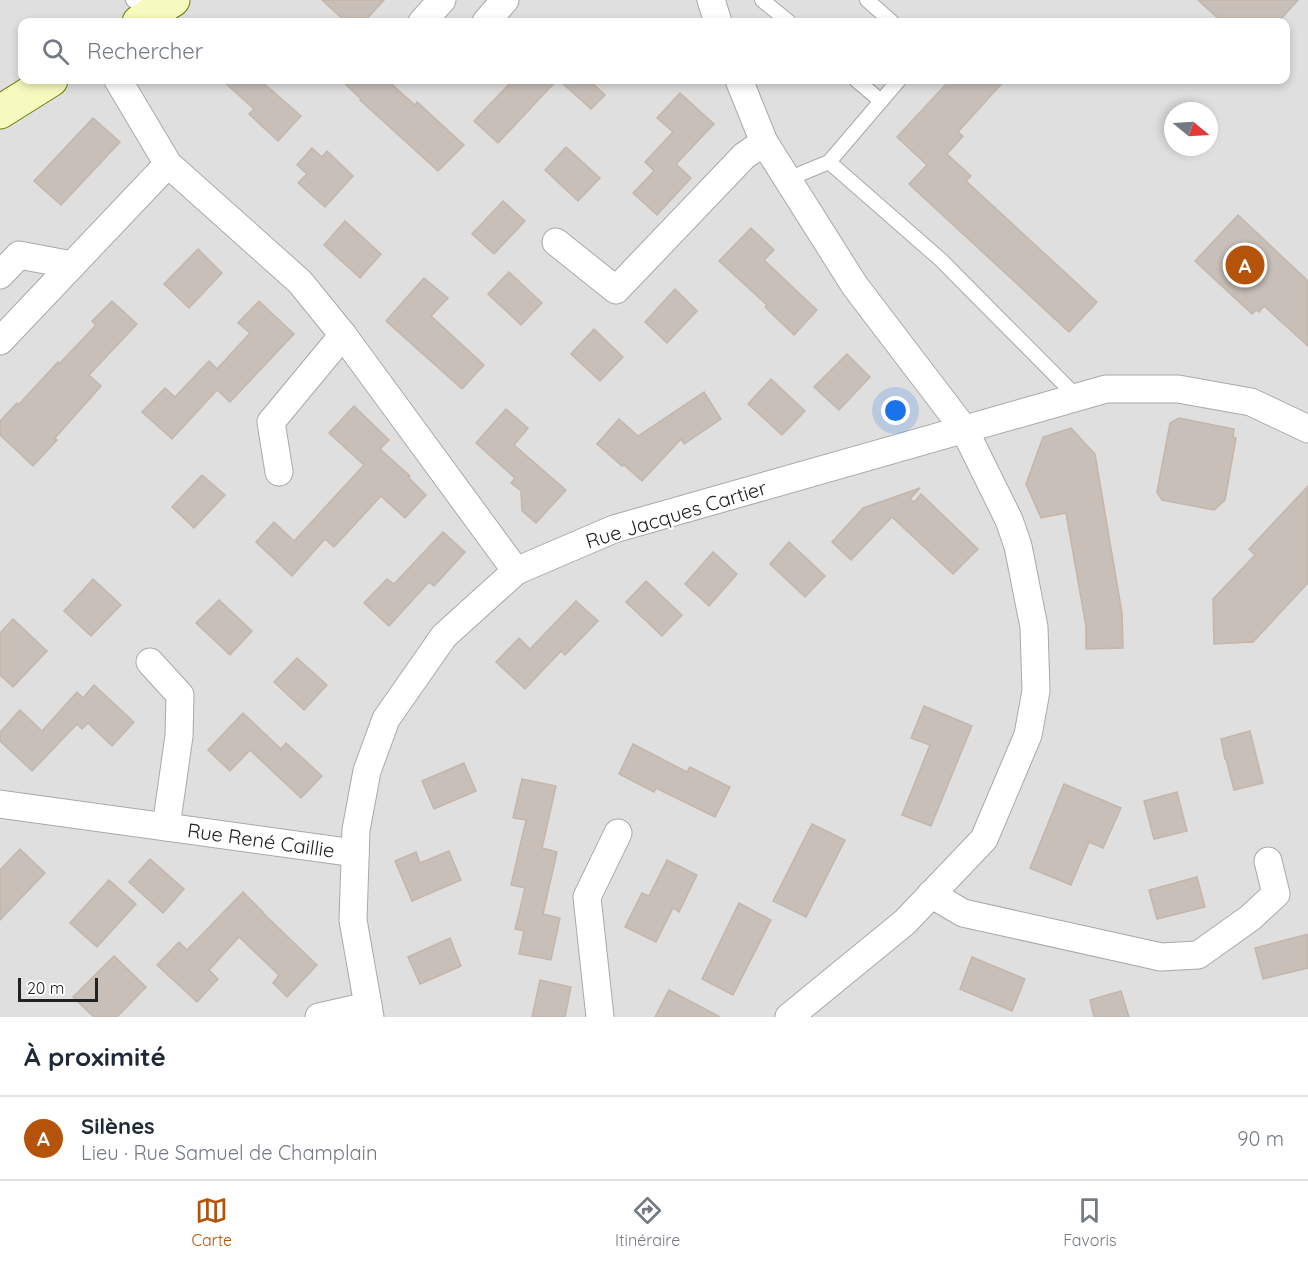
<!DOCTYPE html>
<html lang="fr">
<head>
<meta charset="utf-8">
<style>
	:root { --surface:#fff; --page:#f6f6f7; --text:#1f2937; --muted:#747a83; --line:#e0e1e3; --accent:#b45309 }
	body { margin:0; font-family:Quicksand,sans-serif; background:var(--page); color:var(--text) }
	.compass { position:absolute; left:1164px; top:102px; width:54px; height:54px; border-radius:50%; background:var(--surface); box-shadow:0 3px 9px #0003; rotate:108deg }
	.scale { position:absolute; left:18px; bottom:15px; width:80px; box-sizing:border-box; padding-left:6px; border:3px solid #222; border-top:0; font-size:16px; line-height:21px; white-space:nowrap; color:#222; -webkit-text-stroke:4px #fff; paint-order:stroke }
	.you { position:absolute; left:896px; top:411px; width:21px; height:21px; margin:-15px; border:4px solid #fff; border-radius:50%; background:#1a73e8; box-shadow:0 0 0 9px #1a73e833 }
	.badge { display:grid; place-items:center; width:39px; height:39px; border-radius:50%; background:var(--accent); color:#fff; font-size:20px; font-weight:700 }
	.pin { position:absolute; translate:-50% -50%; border:3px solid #fff; box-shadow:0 2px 6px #0006 }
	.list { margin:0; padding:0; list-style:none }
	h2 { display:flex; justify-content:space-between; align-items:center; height:78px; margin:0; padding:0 24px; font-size:26px }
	h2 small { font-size:20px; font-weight:400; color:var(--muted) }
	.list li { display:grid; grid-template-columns:39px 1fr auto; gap:18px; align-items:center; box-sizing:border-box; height:84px; padding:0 24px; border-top:2px solid var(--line) }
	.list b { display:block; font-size:22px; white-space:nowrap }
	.list p { margin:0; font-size:20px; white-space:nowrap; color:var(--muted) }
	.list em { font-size:20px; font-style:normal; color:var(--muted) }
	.icon { flex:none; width:33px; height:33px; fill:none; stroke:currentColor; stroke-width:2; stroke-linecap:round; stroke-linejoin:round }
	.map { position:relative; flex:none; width:1308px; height:1017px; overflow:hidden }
	.search { position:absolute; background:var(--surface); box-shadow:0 3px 9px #0003; left:18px; right:18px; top:18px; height:66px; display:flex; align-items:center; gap:15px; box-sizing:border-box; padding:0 21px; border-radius:12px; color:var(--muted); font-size:22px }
	.sheet { height:162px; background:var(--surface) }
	nav { display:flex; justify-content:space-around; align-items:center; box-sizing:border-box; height:84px; border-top:2px solid var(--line); background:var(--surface); font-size:16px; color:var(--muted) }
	nav a { display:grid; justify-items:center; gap:3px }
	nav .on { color:var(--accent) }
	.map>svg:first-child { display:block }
	.residential { fill:#e0dfdf; fill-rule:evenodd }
	.building { fill:#c7bfb8; stroke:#c4b6ab; stroke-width:1.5 }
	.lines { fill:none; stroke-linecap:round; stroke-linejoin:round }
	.lane-casing { stroke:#a9a9a9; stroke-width:16 }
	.street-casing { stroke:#a9a9a9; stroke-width:29 }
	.secondary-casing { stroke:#707d05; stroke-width:35 }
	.lane { stroke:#fff; stroke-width:14 }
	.street { stroke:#fff; stroke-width:27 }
	.secondary { stroke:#f7fabf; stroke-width:33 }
	.labels { text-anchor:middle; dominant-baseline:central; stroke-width:4.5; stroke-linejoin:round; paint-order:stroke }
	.street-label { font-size:20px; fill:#222; stroke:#fff }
</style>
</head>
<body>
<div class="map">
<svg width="1308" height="1017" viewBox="0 0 1308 1017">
	<rect width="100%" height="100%" fill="#f2efe9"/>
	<path class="residential" d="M0 0H1308V1017H0ZM22 22H1286V80H22ZM1173 111H1209V147H1173Z"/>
	<g class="building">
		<path d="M322 0H384L364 22H346Z"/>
		<path d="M1198 0H1298L1278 22H1222Z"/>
		<path d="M222 80H260L301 116 278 141 249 114 254 109Z"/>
		<path d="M341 80H387L415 105 417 102 464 145 438 171 360 100 361 99Z"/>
		<path d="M513 80H557L498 143 474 121Z"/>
		<path d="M559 80H589L605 95 591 109Z"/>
		<path d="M950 80H1005L958 132 963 136 947 154 971 176 966 181 1097 302 1069 332 909 184 927 165 897 137Z"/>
		<path d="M680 93 714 124 676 164 691 178 657 215 633 193 654 171 645 162 673 132 657 118Z"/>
		<path d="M93 118 120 142 61 205 34 181Z"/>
		<path d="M566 147 600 178 578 201 545 170Z"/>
		<path d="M312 148 322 157 327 151 353 176 325 207 298 183 307 174 297 165Z"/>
		<path d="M503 201 525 221 494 254 472 234Z"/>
		<path d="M1238 215 1308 281V346L1264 306 1259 312 1256 310 1252 314 1195 261Z"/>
		<path d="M345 221 381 254 360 278 324 245Z"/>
		<path d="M751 228 774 250 764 260 817 310 794 335 765 307 767 305 719 261Z"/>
		<path d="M198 249 222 273 189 308 164 284Z"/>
		<path d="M509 272 542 303 521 325 488 294Z"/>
		<path d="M424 278 448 298 431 316 484 365 462 389 386 321Z"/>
		<path d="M675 289 697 311 667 343 645 322Z"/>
		<path d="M112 301 137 324 89 375 101 386 55 438 57 440 33 466 0 435V421L17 403 18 405 58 362 59 364 96 325 92 321Z"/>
		<path d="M259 301 294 334 230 402 217 390 172 439 142 412 165 388 175 397 209 361 217 369 250 333 238 323Z"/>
		<path d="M594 329 623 357 600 381 571 354Z"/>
		<path d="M847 354 870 377 839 410 814 387Z"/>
		<path d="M771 379 805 411 782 435 748 404Z"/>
		<path d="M704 392 721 419 684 444 681 439 642 481 624 465 622 466 597 444 619 419 638 436Z"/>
		<path d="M354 406 389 440 380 449 410 476 408 477 426 495 405 518 381 496 334 547 325 539 292 576 256 542 274 522 294 541 364 465 329 433Z"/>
		<path d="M506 409 528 428 514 445 566 490 536 523 522 511 521 491 511 483 515 478 476 443Z"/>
		<path d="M1179 418 1234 429 1233 437 1236 438 1225 500 1214 510 1162 500 1157 492 1170 423Z"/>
		<path d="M1071 428 1095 454 1122 613 1123 648 1086 649V626L1066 513 1041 518 1026 484 1043 437Z"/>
		<path d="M202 475 225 495 194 528 172 507Z"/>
		<path d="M1308 486V583L1253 642 1214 644 1213 599 1255 555 1249 549Z"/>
		<path d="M920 488 910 499 914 502 921 494 978 549 953 574 892 517 851 560 832 542 863 508Z"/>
		<path d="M443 532 465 552 434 586 429 582 389 626 364 603 387 579 394 584Z"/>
		<path d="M789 542 825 576 805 597 770 564Z"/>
		<path d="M713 552 737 574 709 606 685 584Z"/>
		<path d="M93 579 121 605 91 636 64 611Z"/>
		<path d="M646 581 682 615 662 636 626 602Z"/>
		<path d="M219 600 252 631 230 655 196 623Z"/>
		<path d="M576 601 598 621 565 655 561 651 525 689 496 662 519 638 530 649Z"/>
		<path d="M13 619 47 651 13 687 0 675V633Z"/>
		<path d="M297 658 327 685 304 710 274 682Z"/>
		<path d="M94 685 134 722 112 746 88 723 82 729 77 724 32 771 0 741V732L20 710 42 731 77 692 83 698Z"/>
		<path d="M924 706 972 726 931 826 902 815 930 745 911 738Z"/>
		<path d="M243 713 281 749 286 743 322 776 301 798 250 750 230 771 208 750Z"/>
		<path d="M1250 731 1263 783 1234 790 1226 759H1225L1221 739Z"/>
		<path d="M633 744 687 772 690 767 730 787 715 817 656 788 654 792 619 774Z"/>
		<path d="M464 763 476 791 434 809 422 781Z"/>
		<path d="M522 779 556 786 542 848 557 852 543 914 560 918 551 960 519 954 524 931 515 929 525 888 511 885 526 820 513 818Z"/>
		<path d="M1064 784 1121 808 1103 848 1089 842 1071 885 1030 868Z"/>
		<path d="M1177 792 1187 831 1154 839 1144 801Z"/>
		<path d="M812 824 845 840 806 917 773 901Z"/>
		<path d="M20 849 45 873 0 920V870Z"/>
		<path d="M449 851 461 880 412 901 395 861 416 852 420 863Z"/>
		<path d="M150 859 184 889 163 913 129 882Z"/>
		<path d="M667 860 697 875 679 912 673 908 656 942 625 927 642 893 649 896Z"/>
		<path d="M1197 877 1205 907 1157 919 1149 890Z"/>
		<path d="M109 880 136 904 97 947 70 923Z"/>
		<path d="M243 892 263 912V913L317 965 287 997 273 983 279 975 239 937 209 970 218 979 197 1002 157 965 179 942 187 950Z"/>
		<path d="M739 903 771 920 733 995 702 979Z"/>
		<path d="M1308 934V968L1263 979 1255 948Z"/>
		<path d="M450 938 461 966 420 984 408 957Z"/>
		<path d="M114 956 146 987 117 1017H94L73 997Z"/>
		<path d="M972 957 1025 979 1012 1011 960 989Z"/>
		<path d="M540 980 571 987 565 1017H532Z"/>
		<path d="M669 990 720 1017H655Z"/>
		<path d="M1121 991 1129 1017H1094L1090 1000Z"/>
	</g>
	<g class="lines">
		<g class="lane-casing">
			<g id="lane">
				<path d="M133 0 150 15"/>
				<path d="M762 0 789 22"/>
				<path d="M867 0 892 22"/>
				<path d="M856 80 881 101"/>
				<path d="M829 162 941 260 1077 397"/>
				<path d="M788 179 829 162 899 80"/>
			</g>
		</g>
		<g class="street-casing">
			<g id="street">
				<path d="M711 0 718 22"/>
				<path d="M422 22 442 0"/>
				<path d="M486 22 505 0"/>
				<path d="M118 80 168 164 300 282 343 335 516 571"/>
				<path d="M739 80 764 142 855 286 964 429 1009 520 1018 546 1034 627 1036 691 1028 735 984 839 905 922 789 1017"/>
				<path d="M556 242 616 290 744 156 764 142"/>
				<path d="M0 275 19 255 72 265"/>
				<path d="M0 341 168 164"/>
				<path d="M279 472 271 422 343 335"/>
				<path d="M150 662 180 695 179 736 166 827"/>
				<path d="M0 804 355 853"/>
				<path d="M931 894 963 913 1161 957 1198 955 1250 918 1276 894 1268 861"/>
				<path d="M319 1017 368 1006"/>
				<path d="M370 1017 353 920 356 830 367 771 386 719 444 636 516 571 614 529 1106 389H1178L1251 402 1308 429"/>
				<path d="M600 1017 587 897 618 833"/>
			</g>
		</g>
		<g class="secondary-casing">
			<g id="secondary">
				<path d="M139 22 173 0"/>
				<path d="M0 112 51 80"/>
			</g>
		</g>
		<use href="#lane" class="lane"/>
		<use href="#street" class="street"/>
		<use href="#secondary" class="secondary"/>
	</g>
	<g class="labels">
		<g class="street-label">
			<text transform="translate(676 514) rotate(-17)">Rue Jacques Cartier</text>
			<text transform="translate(261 840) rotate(8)">Rue René Caillie</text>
		</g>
	</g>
</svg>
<svg class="compass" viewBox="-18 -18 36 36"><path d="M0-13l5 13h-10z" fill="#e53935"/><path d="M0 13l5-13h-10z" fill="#747a83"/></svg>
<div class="scale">20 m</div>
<div class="you"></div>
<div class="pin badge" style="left:1245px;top:265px">A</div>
<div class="search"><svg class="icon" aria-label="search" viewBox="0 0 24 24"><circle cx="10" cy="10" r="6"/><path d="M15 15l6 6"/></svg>Rechercher</div>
</div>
<section class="sheet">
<h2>À proximité<small></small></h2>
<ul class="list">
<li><span class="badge">A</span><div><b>Silènes</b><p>Lieu · Rue Samuel de Champlain</p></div><em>90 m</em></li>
</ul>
</section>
<nav>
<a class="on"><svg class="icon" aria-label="map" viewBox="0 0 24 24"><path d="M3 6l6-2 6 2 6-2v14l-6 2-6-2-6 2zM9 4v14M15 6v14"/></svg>Carte</a>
<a><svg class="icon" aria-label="directions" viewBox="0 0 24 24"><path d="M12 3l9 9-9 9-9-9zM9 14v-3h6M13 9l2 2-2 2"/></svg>Itinéraire</a>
<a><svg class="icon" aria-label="saved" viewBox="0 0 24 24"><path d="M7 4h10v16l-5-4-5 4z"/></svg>Favoris</a>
</nav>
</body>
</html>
